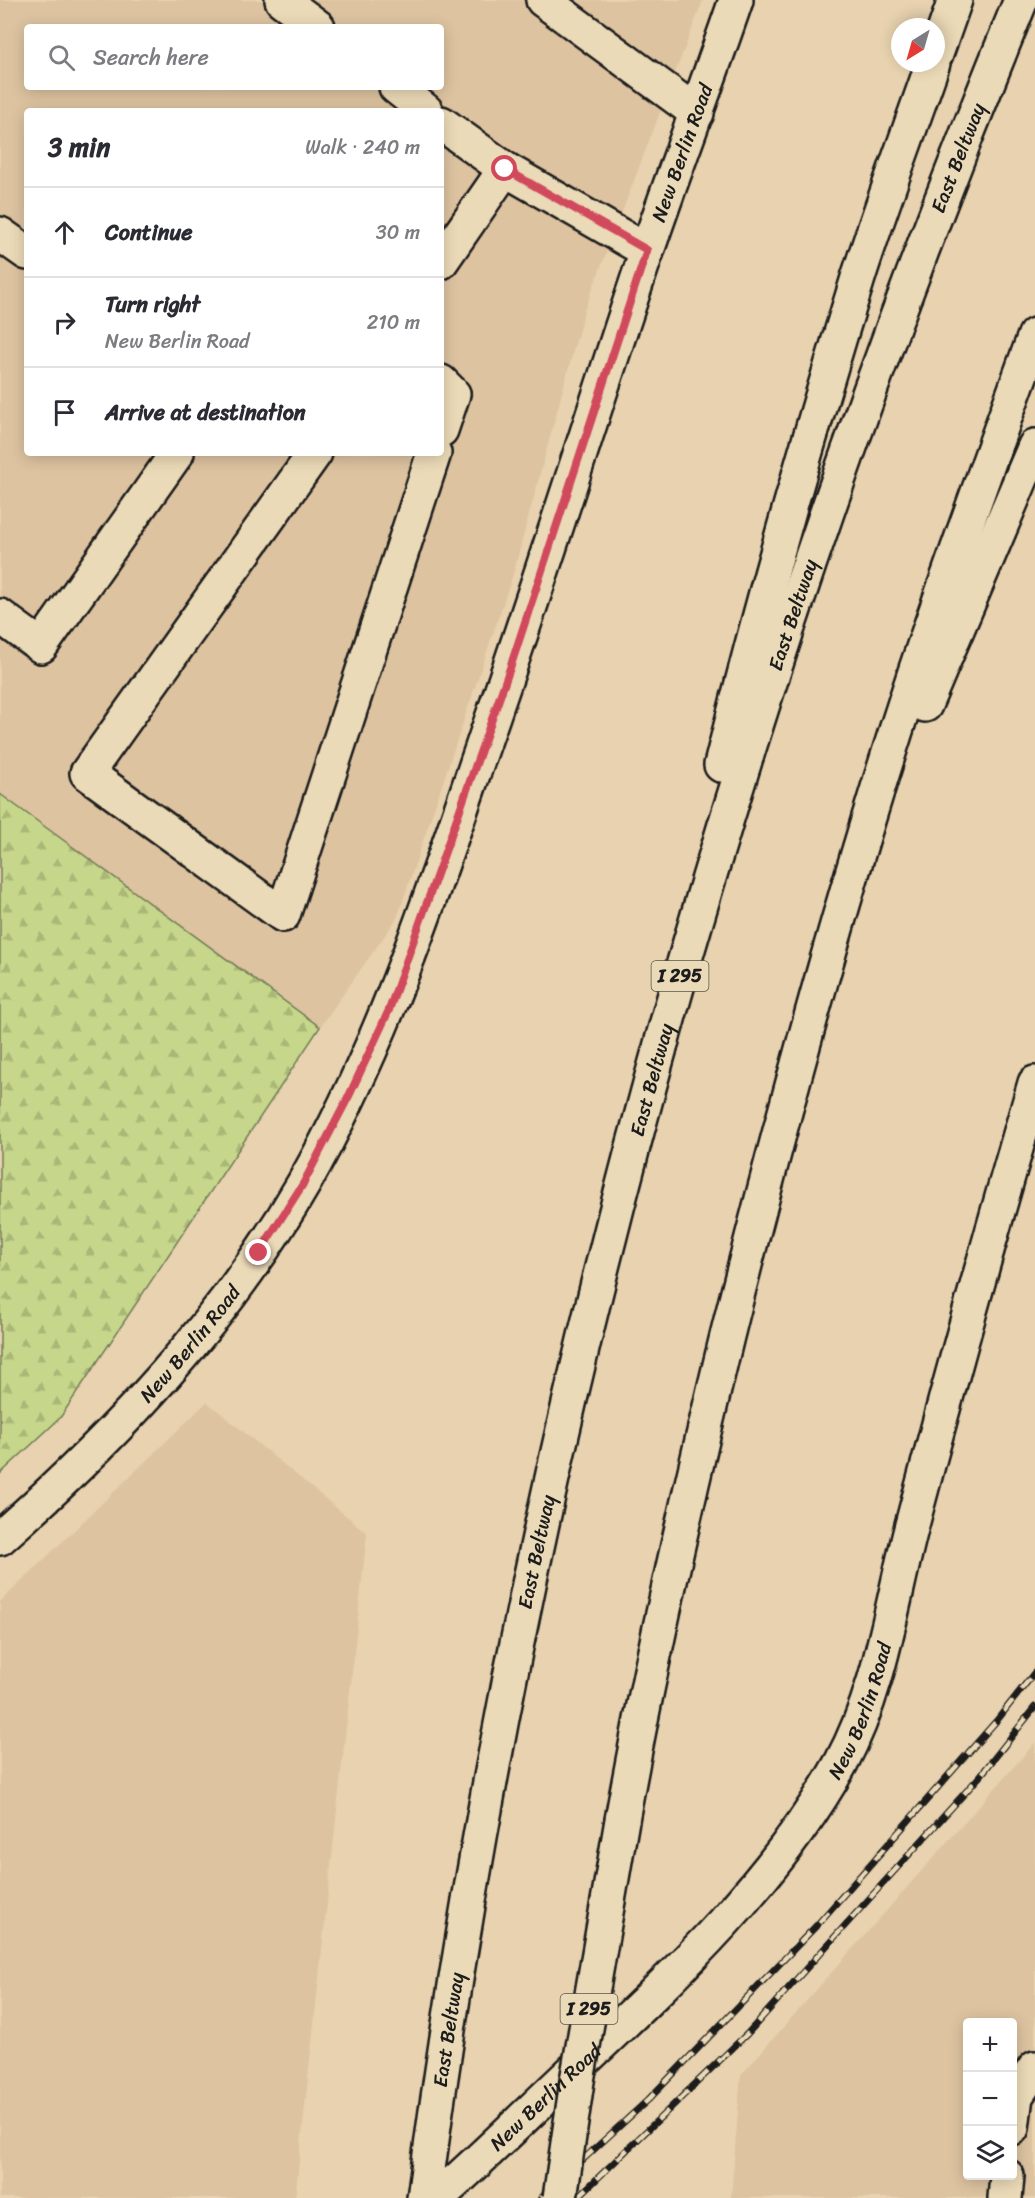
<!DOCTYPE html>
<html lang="en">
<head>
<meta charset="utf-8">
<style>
	:root { --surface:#fff; --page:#f7f7f7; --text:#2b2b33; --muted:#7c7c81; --line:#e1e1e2 }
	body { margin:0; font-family:Sriracha,sans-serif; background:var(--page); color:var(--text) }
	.controls { position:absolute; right:18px; bottom:18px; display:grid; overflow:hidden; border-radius:6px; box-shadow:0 3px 15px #0003 }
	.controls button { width:54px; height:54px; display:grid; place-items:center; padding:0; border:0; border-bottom:2px solid var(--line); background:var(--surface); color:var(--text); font:30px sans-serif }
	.compass { position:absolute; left:891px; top:18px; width:54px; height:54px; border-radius:50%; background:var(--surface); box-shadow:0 3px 15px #0003; rotate:217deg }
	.stop { position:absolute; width:18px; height:18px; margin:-14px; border:4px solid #d1495b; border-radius:50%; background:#fff }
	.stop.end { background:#d1495b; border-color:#fff; box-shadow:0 2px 6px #0008 }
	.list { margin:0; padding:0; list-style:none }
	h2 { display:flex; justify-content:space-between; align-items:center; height:78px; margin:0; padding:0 24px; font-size:26px }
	h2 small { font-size:20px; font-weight:400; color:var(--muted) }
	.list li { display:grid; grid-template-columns:39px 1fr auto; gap:18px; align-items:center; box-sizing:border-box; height:90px; padding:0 24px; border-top:2px solid var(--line) }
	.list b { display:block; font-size:22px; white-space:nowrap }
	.list p { margin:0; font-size:20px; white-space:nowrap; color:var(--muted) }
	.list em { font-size:20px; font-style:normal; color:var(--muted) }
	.icon { flex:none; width:33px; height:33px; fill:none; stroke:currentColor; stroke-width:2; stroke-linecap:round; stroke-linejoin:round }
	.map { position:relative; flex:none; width:1035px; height:2198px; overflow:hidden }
	.search { position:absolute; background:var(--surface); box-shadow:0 3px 15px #0003; left:24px; top:24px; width:420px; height:66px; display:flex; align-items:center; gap:15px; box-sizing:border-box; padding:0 21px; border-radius:6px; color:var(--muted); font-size:22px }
	.panel { position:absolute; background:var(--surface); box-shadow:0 3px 15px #0003; left:24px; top:108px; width:420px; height:348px; border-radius:6px }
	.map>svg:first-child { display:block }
	.built { fill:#ddc3a0; fill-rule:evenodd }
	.forest { fill:url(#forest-firs); stroke:#717a54; stroke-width:1.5 }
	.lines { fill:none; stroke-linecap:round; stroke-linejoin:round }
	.minor-casing { stroke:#1c1c1c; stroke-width:38 }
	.highway-casing { stroke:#1c1c1c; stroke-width:38 }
	.minor { stroke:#ebdab7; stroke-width:33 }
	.highway { stroke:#ebdab7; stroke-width:33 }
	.rail-casing { stroke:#1c1c1c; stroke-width:7 }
	.rail { stroke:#ebdab7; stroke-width:4.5; stroke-dasharray:14; stroke-linecap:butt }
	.highway-bridge-casing { stroke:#1c1c1c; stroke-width:38; stroke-linecap:butt }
	.highway-bridge { stroke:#ebdab7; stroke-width:33 }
	.route { stroke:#d1495b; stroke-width:8 }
	.labels { text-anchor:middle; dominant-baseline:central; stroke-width:5; stroke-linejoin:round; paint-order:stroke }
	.shield { fill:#ebdab7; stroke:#5a554a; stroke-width:1.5 }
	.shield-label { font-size:18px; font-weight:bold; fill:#1c1c1c }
	.street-label { font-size:20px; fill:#1c1c1c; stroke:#ebdab7 }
</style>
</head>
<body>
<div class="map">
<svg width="1035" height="2198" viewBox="0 0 1035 2198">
	<defs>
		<pattern id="forest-firs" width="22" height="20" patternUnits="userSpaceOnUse" patternTransform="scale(1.5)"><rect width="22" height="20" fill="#c6d78b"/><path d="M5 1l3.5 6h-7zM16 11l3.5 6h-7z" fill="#aab877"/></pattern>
	</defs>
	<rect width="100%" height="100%" fill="#e8d2af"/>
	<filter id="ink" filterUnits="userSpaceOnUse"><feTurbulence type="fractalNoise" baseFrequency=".0167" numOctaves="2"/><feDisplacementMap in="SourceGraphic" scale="12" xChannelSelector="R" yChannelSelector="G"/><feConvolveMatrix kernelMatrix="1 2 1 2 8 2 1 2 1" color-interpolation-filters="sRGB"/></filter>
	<g filter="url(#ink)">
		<g class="built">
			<path d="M0 0H703L584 311 513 574 397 918 320 1027 0 794ZM27 27H441V87H27ZM27 111H441V453H27Z"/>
			<path d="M207 1402 367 1533 295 2198H0V1602Z"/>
			<path d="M1035 1743V2198H731L741 2075ZM968 2022H1012V2176H968Z"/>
		</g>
		<path class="forest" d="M0 794 320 1027 60 1418 0 1474Z"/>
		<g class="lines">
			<g class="minor-casing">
				<g id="minor">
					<path d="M282 0 318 27"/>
					<path d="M543 0 697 113"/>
					<path d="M396 87 426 111"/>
					<path d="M441 123 505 169 647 251"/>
					<path d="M0 234 27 253"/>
					<path d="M441 262 505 169"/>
					<path d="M441 382 453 394 441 430"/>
					<path d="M315 453 87 773 283 915 434 453"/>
					<path d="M0 616 41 646 177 453"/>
					<path id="s1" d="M0 1538C117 1435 226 1319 304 1183 388 1036 438 875 493 716 546 563 594 408 646 254 675 169 707 85 736 0"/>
					<path d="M1012 2128 1016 2096 1035 2068"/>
					<path id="s2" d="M437 2198C486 2155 533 2108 580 2064 677 1973 776 1880 841 1763 881 1689 891 1605 912 1525 951 1377 992 1230 1035 1083"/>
					<path d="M1005 2198 1007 2176"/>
				</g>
			</g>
			<g class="highway-casing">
				<g id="highway">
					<path d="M936 54 955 0"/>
					<path d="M925 705 1035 446"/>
					<path d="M721 765C762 601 808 439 858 278 881 206 908 135 933 63"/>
					<path d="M622 1820C651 1658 688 1496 727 1336 783 1112 843 890 915 672 953 559 994 447 1035 335"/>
					<path id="s3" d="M424 2198C524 1442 731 705 1021 0"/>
				</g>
			</g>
			<use href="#minor" class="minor"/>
			<use href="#highway" class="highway"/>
			<g class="rail-casing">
				<g id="rail">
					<path d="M541 2198 648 2100 816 1926 998 1719 1035 1672"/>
					<path d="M577 2198 747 2034 981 1775 1035 1707"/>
				</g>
			</g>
			<use href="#rail" class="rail"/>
			<g class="highway-bridge-casing">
				<path id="highway-bridge" d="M560 2198 577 2081 622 1820"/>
			</g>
			<use href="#highway-bridge" class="highway-bridge"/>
		</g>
	</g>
	<g class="lines" filter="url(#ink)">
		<path class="route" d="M259 1253 303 1184 349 1096 389 1010 510 668 647 250 505 169"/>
	</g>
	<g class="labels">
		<g class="shield">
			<rect x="651.5" y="961" width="57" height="30" rx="4.5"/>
			<rect x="560.5" y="1994" width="57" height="30" rx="4.5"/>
		</g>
		<g class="shield-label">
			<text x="680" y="976">I 295</text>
			<text x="589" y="2009">I 295</text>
		</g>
		<g class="street-label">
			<text stroke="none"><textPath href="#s1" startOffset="1568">New Berlin Road</textPath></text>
			<text stroke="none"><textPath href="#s3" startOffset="2114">East Beltway</textPath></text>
			<text stroke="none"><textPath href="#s3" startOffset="1628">East Beltway</textPath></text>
			<text stroke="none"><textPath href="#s3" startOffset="1142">East Beltway</textPath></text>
			<text stroke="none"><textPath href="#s1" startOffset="272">New Berlin Road</textPath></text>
			<text stroke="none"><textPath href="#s3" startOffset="656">East Beltway</textPath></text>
			<text stroke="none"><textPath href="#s2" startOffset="652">New Berlin Road</textPath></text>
			<text stroke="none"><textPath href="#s3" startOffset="170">East Beltway</textPath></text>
			<text stroke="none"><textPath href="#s2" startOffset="148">New Berlin Road</textPath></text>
		</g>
	</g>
</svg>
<div class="controls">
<button>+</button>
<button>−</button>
<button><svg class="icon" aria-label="layers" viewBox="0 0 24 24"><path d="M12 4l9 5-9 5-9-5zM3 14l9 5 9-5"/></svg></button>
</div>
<svg class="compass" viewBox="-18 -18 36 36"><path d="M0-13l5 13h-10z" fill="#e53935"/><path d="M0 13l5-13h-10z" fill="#7c7c81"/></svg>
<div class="stop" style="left:505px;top:169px"></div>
<div class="stop end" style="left:259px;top:1253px"></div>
<div class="search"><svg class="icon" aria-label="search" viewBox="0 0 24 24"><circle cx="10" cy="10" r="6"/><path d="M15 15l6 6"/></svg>Search here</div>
<section class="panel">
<h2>3 min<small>Walk · 240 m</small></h2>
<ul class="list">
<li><svg class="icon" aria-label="ahead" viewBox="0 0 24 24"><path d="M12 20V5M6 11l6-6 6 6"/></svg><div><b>Continue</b></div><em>30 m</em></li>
<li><svg class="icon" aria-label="right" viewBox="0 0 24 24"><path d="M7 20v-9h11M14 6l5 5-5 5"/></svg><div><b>Turn right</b><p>New Berlin Road</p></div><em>210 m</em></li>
<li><svg class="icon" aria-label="arrive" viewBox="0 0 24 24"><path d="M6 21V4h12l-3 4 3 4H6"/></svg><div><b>Arrive at destination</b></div></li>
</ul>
</section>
</div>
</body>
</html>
